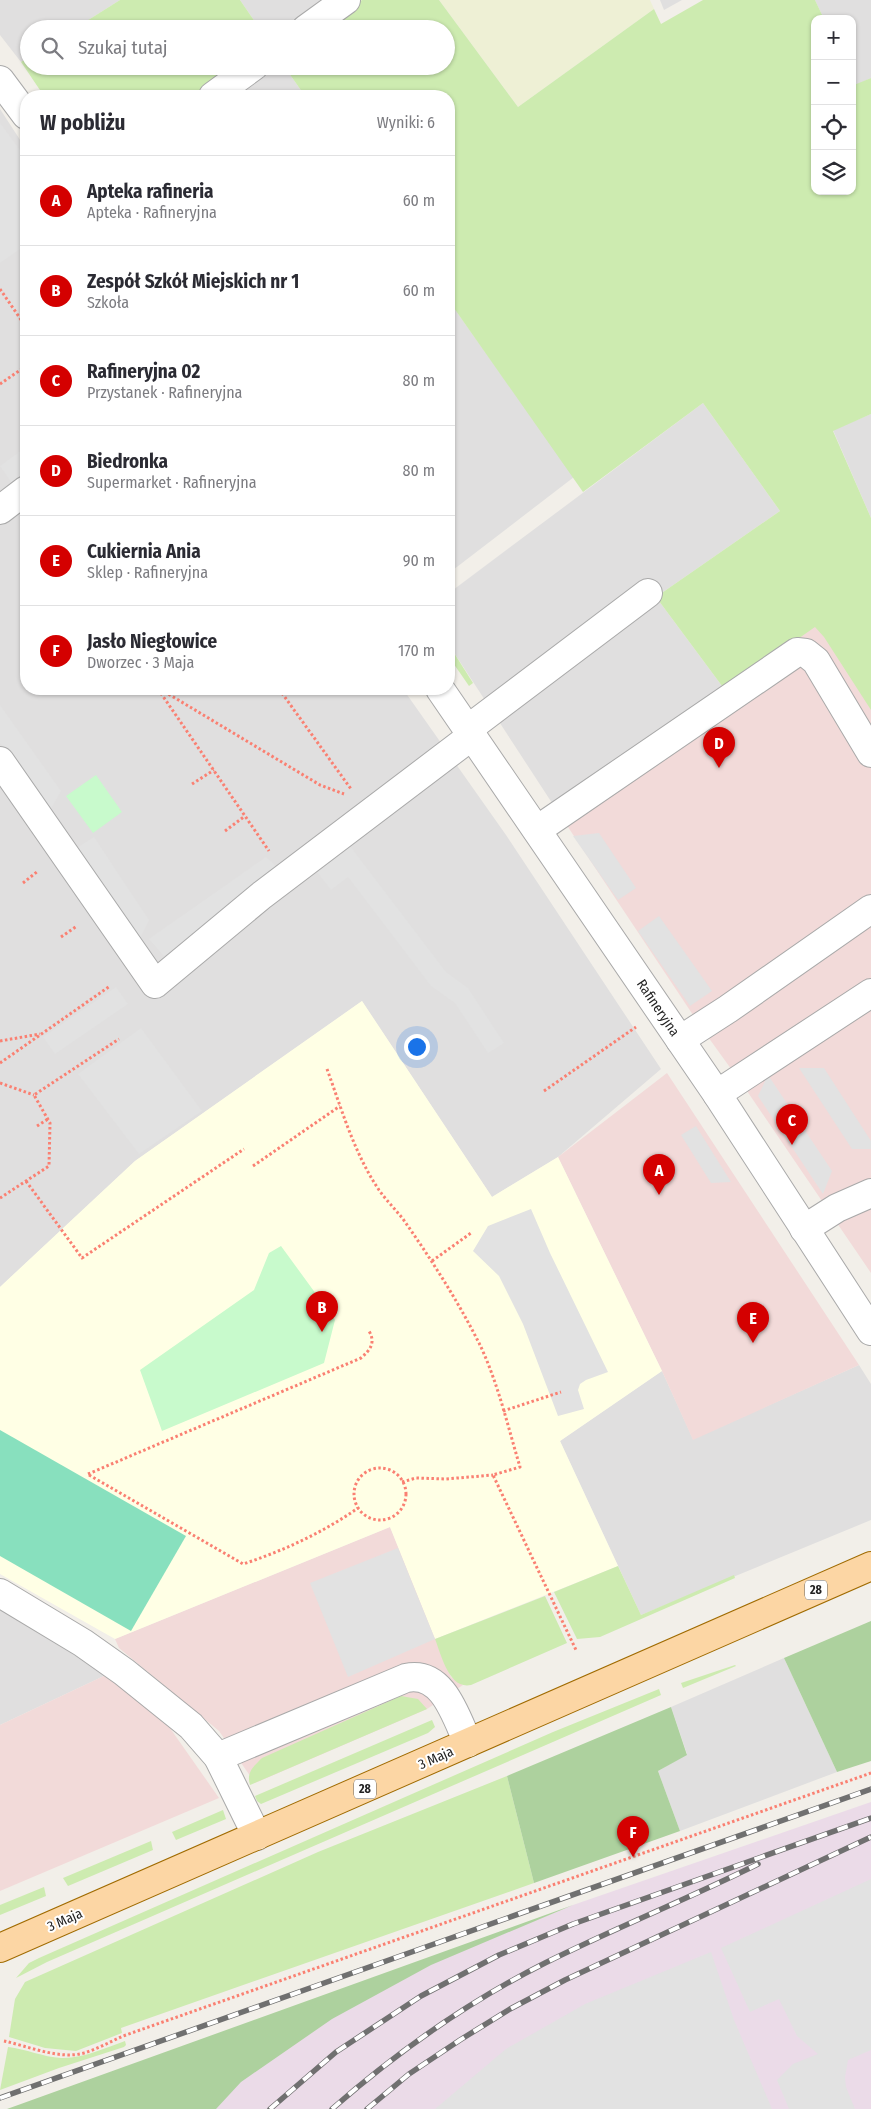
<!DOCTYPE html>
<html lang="pl">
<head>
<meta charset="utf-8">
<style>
	:root { --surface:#fff; --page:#f2f2f3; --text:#2b2b33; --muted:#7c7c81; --line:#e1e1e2; --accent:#d40000 }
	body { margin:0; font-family:"Fira Sans Condensed",sans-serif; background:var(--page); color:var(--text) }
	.controls { position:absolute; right:15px; top:15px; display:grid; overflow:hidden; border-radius:10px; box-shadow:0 1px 4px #0004 }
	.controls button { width:45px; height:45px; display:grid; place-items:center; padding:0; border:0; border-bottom:1px solid var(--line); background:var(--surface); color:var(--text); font:25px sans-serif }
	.you { position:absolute; left:416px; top:1046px; width:18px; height:18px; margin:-12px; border:4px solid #fff; border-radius:50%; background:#1a73e8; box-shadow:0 0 0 8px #1a73e833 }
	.badge { display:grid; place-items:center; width:32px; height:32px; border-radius:50%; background:var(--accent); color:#fff; font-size:16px; font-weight:700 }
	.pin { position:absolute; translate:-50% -41px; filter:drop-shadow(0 1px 2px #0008) }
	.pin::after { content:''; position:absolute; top:26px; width:18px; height:15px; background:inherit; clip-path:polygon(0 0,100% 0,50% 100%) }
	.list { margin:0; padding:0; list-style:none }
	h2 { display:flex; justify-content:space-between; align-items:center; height:65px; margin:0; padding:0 20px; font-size:21px }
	h2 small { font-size:16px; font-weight:400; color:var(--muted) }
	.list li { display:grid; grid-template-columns:32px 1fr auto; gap:15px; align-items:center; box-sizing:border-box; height:90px; padding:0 20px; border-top:1px solid var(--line) }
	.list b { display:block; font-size:19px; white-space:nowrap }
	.list p { margin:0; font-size:16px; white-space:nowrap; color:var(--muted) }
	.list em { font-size:16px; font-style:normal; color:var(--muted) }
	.icon { flex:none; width:28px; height:28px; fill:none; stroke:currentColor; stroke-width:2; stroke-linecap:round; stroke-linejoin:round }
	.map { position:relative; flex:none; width:871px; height:2109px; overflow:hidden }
	.search { position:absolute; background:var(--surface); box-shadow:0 1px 4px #0004; left:20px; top:20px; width:435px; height:55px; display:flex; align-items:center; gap:12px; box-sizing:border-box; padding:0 18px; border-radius:28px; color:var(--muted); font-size:19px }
	.panel { position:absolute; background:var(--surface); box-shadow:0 1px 4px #0004; left:20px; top:90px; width:435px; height:605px; border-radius:20px }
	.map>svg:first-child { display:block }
	.residential { fill:#e0dfdf }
	.commercial { fill:#f2dad9 }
	.industrial { fill:#ebdbe8 }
	.education { fill:#ffffe5 }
	.farmland { fill:#eef0d5 }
	.grass { fill:#cdebb0 }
	.forest { fill:#add19e }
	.park { fill:#c8facc }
	.pitch { fill:#88e0be }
	.parking { fill:#e2e2e2 }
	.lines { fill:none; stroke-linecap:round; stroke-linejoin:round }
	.minor-casing { stroke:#a9a9a9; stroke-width:30 }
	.major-casing { stroke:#a06b00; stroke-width:30 }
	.path { stroke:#fa8072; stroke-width:3; stroke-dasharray:2.5 2.5; stroke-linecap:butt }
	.minor { stroke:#fff; stroke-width:28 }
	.major { stroke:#fcd6a4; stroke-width:28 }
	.rail-casing { stroke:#707070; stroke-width:5.5 }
	.rail { stroke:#fff; stroke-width:4; stroke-dasharray:11; stroke-linecap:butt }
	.labels { text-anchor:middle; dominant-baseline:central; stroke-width:4; stroke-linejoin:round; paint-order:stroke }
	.shield { fill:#fff; stroke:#646464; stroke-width:1 }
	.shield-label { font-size:12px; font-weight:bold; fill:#222 }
	.street-label { font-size:14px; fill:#222; stroke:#fff }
</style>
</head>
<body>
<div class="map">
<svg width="871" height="2109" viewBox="0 0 871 2109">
	<rect width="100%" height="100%" fill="#f2efe9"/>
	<g class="residential">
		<path d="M0 0H120L74 29H29V57L21 62 0 35Z"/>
		<path d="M240 0H331L289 29H260Z"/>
		<path d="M660 0H682L664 10Z"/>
		<path d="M815 0H871V78L854 86 852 82V19H824Z"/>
		<path d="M269 66H284L305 96H229Z"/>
		<path d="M0 109 26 149V689H403L506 835 661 1069 558 1157 492 1197 362 1001 135 1161 0 1287Z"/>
		<path d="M449 301 574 477 449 573Z"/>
		<path d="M703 403 780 511 656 597 725 690 554 806 449 645V593Z"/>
		<path d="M871 414V518L833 430Z"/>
		<path d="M859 1365 871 1384V1520L641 1615 560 1441 662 1371 693 1439Z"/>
		<path d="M0 1606 20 1617 106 1675 0 1725Z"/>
		<path d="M784 1658 837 1772 680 1831 658 1771 687 1754 671 1707Z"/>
	</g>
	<g class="commercial">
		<path d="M871 586V1273L747 1091 703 1030 554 806Z"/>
		<path d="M667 1073 859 1365 693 1440 662 1371 558 1157Z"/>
		<path d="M390 1527 451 1677 463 1685 427 1709 255 1783 219 1731 119 1648 115 1639Z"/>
		<path d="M106 1675 165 1721 219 1798 0 1891V1725Z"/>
	</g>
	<path class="industrial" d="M871 1802V2109H214L239 2082 331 2017 430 1964 573 1905Z"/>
	<path class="education" d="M362 1001 492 1197 558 1157 662 1371 560 1441 618 1566 435 1639 390 1527 115 1639 0 1574V1287L135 1161Z"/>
	<path class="farmland" d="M439 0H650L654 9 518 107Z"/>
	<g class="grass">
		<path d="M120 0H240L260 29H74Z"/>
		<path d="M362 0H439L518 107 654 9 661 24 703 0H815L824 19H815V191H852V82L854 85 871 78V414L833 431 871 518V710L824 637 815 627 725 690 656 597 780 511 703 403 583 492 449 301V96H305L284 66H446V29H322Z"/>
		<path d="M29 57V66H234L194 96H44L21 62Z"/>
		<path d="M449 645 473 683 469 686 449 657Z"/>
		<path d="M618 1566 641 1615 734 1575 735 1578 600 1637 577 1639 554 1592Z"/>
		<path d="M545 1596 567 1643 471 1685C449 1690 441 1654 435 1639Z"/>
		<path d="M735 1665 736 1666 683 1688 681 1683Z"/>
		<path d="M659 1689 661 1695 47 1962 16 1978 29 1963 39 1958 553 1732Z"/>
		<path d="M401 1696 418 1699 427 1709 250 1785C246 1772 254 1766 262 1758Z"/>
		<path d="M432 1720 435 1727 428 1733 261 1804 257 1801 255 1796Z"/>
		<path d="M507 1776 534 1883 121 2028 122 2033 76 2051 45 2048 9 2037 15 1999 25 1982 318 1852Z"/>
		<path d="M223 1810 226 1819 176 1840 172 1832Z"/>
		<path d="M151 1841 153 1850 68 1886 63 1878Z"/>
		<path d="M44 1887 46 1896 0 1915V1905Z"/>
		<path d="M125 2041 126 2045 124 2047 59 2068 0 2090 8 2047C26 2049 43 2057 61 2058 82 2059 105 2048 125 2041Z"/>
	</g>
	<g class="forest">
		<path d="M871 1621V1761L837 1772 784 1658Z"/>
		<path d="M671 1707 687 1755 658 1771 680 1831 534 1883 507 1776Z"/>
		<path d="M573 1905 431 1965 332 2019 241 2082 216 2109H7Z"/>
	</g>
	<g class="park">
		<path d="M96 775 122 812 93 833 66 796Z"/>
		<path d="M281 1246 335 1320 324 1363 162 1431 140 1370 254 1290 269 1253Z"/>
	</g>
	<path class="pitch" d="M0 1430 186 1536 131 1631 0 1556Z"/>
	<g class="parking">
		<path d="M0 123 26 158V245L0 263Z"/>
		<path d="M26 447V475L13 485 0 466Z"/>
		<path d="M0 705 61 791 49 812 0 743Z"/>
		<path d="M599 833 636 888 618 900 573 836Z"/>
		<path d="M94 837 149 920 138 942 75 849Z"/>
		<path d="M350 846 446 972 468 988 504 1043 488 1053 455 1003 431 986 348 877 331 890 317 872Z"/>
		<path d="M266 857 280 870 164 956 149 939Z"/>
		<path d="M659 916 712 991 690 1006 638 931Z"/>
		<path d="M116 987 128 1004 55 1054 43 1037Z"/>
		<path d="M141 1028 202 1111 139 1154 78 1074Z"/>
		<path d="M799 1068H824L871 1141V1149H852Z"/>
		<path d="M768 1075 832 1171 823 1194 758 1096Z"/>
		<path d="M696 1126 731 1182 711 1183 681 1135Z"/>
		<path d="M531 1209 550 1253 608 1372 586 1380 580 1384 578 1390 584 1409 558 1416 523 1324 499 1276 473 1251 488 1226Z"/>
		<path d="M398 1548 435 1639 348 1677 310 1583Z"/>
		<path d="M871 1879V2050L848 2060 845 2077 846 2087 855 2109H789L777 2080 793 2064 818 2054 797 2036 779 1999 750 2012 721 1948Z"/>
		<path d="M711 1952 734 2020 772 2109H435L506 2049 585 2004Z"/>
	</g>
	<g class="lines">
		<g class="minor-casing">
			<g id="minor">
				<path d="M306 29 346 0"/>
				<path d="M0 80 26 115"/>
				<path d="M213 96 254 66"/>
				<path d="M0 510 26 490"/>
				<path d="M440 689 717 1094 871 1331"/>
				<path d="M468 729 648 593"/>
				<path d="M0 761 155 984 262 895 473 735"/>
				<path d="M537 830 797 652 806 653 816 661 871 753"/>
				<path d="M680 1040 728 1009 871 909"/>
				<path d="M717 1094 871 993"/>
				<path d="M804 1229 837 1208 871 1193"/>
				<path d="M0 1593 83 1643 124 1672 191 1726 218 1757 257 1836"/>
				<path d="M218 1757 406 1678C443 1670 456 1717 468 1743"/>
			</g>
		</g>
		<g class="major-casing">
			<path id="major" d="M0 1948 871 1566"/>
		</g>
		<g class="path">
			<path d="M0 289 26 327"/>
			<path d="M0 384 26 366"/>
			<path d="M158 689 269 851"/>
			<path d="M160 689 320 785 344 794"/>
			<path d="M279 689 351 789"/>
			<path d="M192 784 214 770"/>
			<path d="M225 831 245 816"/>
			<path d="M23 883 38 871"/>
			<path d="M61 937 77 926"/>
			<path d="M0 1041 40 1034"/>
			<path d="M0 1063 110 986"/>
			<path d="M327 1069C342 1110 354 1153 379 1190 386 1200 395 1209 403 1219 431 1259 458 1301 480 1345 498 1383 508 1427 520 1467L493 1475 576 1650"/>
			<path d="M0 1083 34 1095"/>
			<path d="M544 1091 636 1027"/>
			<path d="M37 1126 48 1119"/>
			<path d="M253 1166 340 1106"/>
			<path d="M26 1181 82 1258 244 1149"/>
			<path d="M0 1198 49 1166 50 1123 34 1095 119 1039"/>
			<path d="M432 1261 471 1233"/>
			<path d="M503 1411 561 1392"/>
			<circle cx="380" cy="1494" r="26"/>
			<path d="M88 1474 361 1358C370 1350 376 1343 369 1331"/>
			<path d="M89 1475 243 1564C283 1551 324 1532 358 1508"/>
			<path d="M402 1482 416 1478 446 1479 493 1475"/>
			<path d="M4 2041C28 2046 59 2060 84 2053 97 2049 110 2042 123 2036L871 1773"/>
		</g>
		<use href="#minor" class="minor"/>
		<use href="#major" class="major"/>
		<g class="rail-casing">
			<g id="rail">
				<path d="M0 2098 871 1789"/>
				<path d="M270 2109 336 2052 421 1996 499 1955 573 1924 871 1818"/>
				<path d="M332 2109C397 2052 468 2002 545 1963 615 1928 688 1899 758 1864"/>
				<path d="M367 2109 409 2074 460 2040 510 2009 565 1980 871 1837"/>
			</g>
		</g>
		<use href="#rail" class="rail"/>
	</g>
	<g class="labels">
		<g class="shield">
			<rect x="805" y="1580.5" width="22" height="19" rx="4"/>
			<rect x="354" y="1779.5" width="22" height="19" rx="4"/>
		</g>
		<g class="shield-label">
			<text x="816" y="1590">28</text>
			<text x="365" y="1789">28</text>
		</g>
		<g class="street-label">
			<text transform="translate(658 1008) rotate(56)">Rafineryjna</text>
			<text transform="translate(436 1758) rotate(-24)">3 Maja</text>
			<text transform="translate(65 1920) rotate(-24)">3 Maja</text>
		</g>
	</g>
</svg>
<div class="controls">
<button>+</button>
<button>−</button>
<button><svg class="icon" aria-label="locate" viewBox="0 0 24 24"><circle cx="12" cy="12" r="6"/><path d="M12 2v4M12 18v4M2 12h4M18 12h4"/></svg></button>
<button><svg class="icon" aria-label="layers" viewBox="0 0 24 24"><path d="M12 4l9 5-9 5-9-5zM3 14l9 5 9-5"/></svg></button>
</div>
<div class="you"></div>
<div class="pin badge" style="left:659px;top:1195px">A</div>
<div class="pin badge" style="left:322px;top:1332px">B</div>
<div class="pin badge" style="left:792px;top:1145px">C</div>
<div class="pin badge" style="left:719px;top:768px">D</div>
<div class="pin badge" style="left:753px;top:1343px">E</div>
<div class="pin badge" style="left:633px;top:1857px">F</div>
<div class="search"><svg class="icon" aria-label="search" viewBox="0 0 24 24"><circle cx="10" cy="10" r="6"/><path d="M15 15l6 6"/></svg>Szukaj tutaj</div>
<section class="panel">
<h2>W pobliżu<small>Wyniki: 6</small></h2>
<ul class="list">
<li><span class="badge">A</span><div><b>Apteka rafineria</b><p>Apteka · Rafineryjna</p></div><em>60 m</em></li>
<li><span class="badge">B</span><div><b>Zespół Szkół Miejskich nr 1</b><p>Szkoła</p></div><em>60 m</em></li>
<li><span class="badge">C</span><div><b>Rafineryjna 02</b><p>Przystanek · Rafineryjna</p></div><em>80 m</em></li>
<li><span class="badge">D</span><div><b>Biedronka</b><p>Supermarket · Rafineryjna</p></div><em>80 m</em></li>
<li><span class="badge">E</span><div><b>Cukiernia Ania</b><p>Sklep · Rafineryjna</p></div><em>90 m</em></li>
<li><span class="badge">F</span><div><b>Jasło Niegłowice</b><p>Dworzec · 3 Maja</p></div><em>170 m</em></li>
</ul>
</section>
</div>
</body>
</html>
